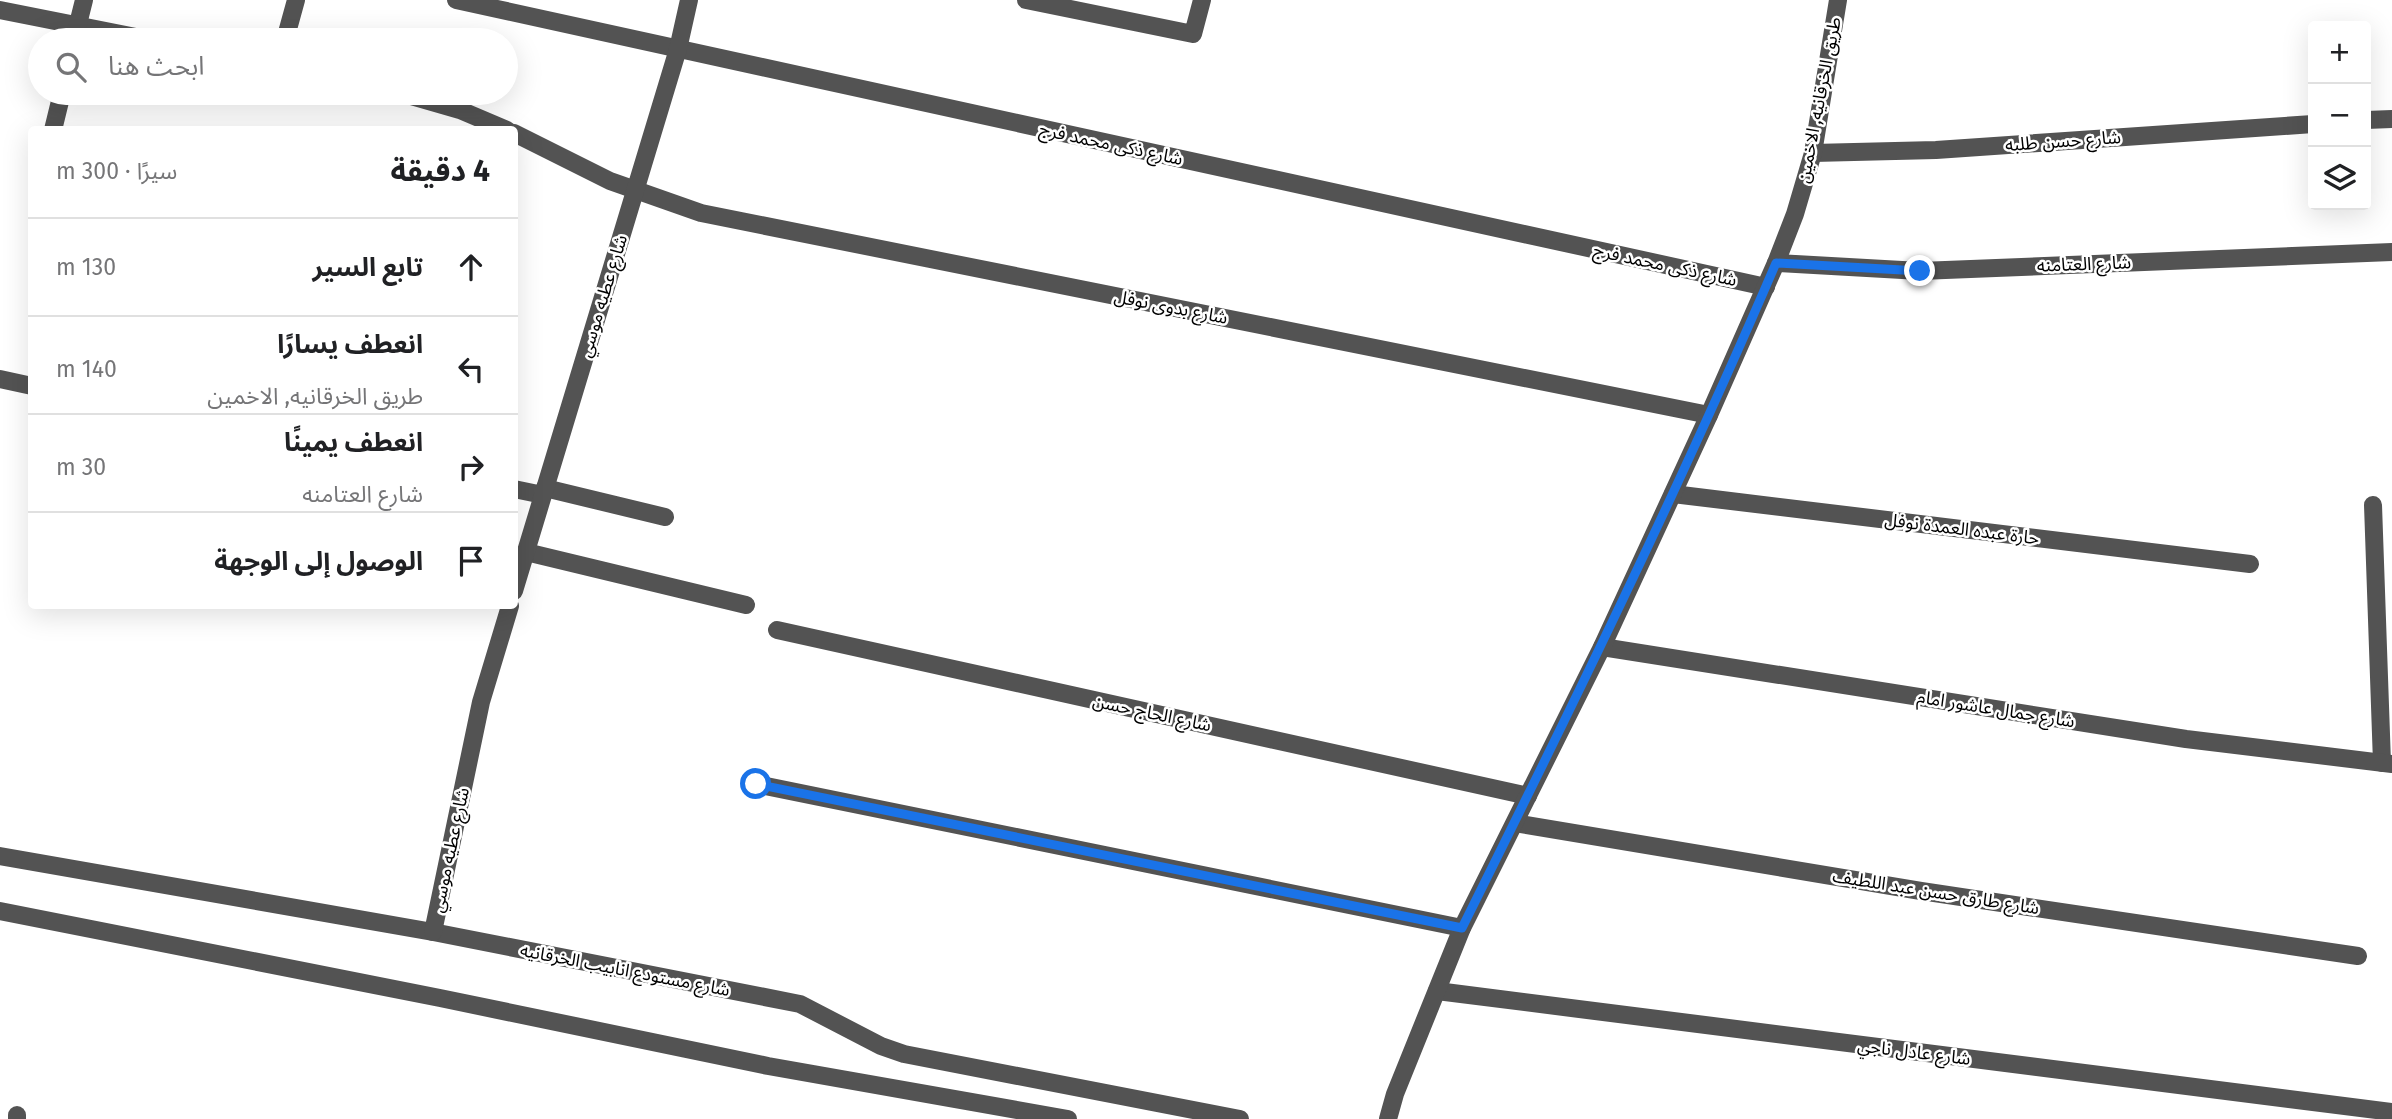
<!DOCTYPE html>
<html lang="ar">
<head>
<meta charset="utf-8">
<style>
	:root { --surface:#fff; --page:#f2f2f2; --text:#202124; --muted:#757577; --line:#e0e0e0 }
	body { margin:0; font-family:"Fira Sans","Noto Sans Arabic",sans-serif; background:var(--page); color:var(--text); direction:rtl }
	.controls { position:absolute; right:21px; top:21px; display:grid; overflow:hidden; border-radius:7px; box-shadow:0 7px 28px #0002 }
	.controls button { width:63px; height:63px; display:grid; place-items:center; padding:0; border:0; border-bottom:2px solid var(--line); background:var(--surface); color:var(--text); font:35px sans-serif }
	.stop { position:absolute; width:21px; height:21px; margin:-16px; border:5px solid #1a73e8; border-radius:50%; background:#fff }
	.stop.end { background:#1a73e8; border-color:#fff; box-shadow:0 2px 7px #0008 }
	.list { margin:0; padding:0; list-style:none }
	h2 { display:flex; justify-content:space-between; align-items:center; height:91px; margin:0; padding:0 28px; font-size:30px }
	h2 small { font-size:23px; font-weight:400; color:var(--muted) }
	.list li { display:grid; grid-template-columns:46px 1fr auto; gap:21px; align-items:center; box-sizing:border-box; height:98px; padding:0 28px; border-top:2px solid var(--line) }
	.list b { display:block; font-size:26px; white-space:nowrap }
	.list p { margin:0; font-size:23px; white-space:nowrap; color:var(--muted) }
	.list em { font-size:23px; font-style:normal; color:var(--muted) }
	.icon { flex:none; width:38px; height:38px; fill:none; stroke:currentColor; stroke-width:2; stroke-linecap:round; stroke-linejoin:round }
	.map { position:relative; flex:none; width:2392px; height:1119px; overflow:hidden; direction:ltr }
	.search { position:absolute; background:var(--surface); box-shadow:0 7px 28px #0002; left:28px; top:28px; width:490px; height:77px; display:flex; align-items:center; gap:18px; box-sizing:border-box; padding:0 24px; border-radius:38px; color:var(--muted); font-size:26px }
	.panel { position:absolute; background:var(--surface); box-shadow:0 7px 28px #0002; left:28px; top:126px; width:490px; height:483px; border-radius:7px; direction:rtl }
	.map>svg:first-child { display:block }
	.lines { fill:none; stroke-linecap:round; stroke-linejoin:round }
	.minor { stroke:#535353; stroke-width:18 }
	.route { stroke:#1a73e8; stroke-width:9 }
	.labels { text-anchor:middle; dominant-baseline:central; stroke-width:5; stroke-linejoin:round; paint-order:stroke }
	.street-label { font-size:18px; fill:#000; stroke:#fff }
</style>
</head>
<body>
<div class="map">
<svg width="2392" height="1119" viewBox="0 0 2392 1119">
	<rect width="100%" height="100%" fill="#fff"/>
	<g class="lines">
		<g class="minor">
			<path d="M456 0 1766 287"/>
			<path d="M1026 0 1193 34 1202 0"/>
			<path d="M0 10 151 40"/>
			<path d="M74 40 84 0"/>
			<path d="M285 40 296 0"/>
			<path d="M401 93 460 110 507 130"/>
			<path d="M2366 120 2392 119"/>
			<path d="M53 130 62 93"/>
			<path d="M514 133 610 181 701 213 1709 415"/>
			<path d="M1813 153 1936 150 2313 124"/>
			<path d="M1776 263 1920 271 2392 252"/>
			<path d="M0 379 32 386"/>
			<path d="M545 488 665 517"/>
			<path d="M514 489 543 495"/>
			<path d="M1673 494 2250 564"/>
			<path d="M2373 505 2382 763"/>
			<path d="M526 552 746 605"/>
			<path d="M514 591 678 49 689 0"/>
			<path d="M777 630 1528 796"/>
			<path d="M1602 647 2186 739 2392 764"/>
			<path d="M756 784 1462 928"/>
			<path d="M1515 823 1921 891 2358 956"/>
			<path d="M0 856 433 932 800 1004 881 1046 904 1054 1240 1119"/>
			<path d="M0 911 440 998 768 1066 1068 1119"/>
			<path d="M433 932 481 702 510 606"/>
			<path d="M1437 991 2392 1112"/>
			<path d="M17 1115V1119"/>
			<path d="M1388 1119 1395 1094 1462 928 1602 647 1709 415 1776 263 1795 214 1813 153 1838 0"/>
		</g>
	</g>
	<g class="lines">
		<path class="route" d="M756 784 1462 928C1571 709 1679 489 1776 263L1920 271"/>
	</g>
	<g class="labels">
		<g class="street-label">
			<text transform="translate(1819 100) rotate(-79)">طريق الخرقانيه, الاخمين</text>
			<text transform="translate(2063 141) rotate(-4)">شارع حسن طلبه</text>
			<text transform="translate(1111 144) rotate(12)">شارع ذكى محمد فرج</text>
			<text transform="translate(2084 264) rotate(-2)">شارع العتامنه</text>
			<text transform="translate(1665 265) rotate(12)">شارع ذكى محمد فرج</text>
			<text transform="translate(603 296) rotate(-73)">شارع عطيه موسي</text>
			<text transform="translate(1171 307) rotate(11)">شارع بدوى نوفل</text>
			<text transform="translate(1962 529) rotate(7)">حارة عبده العمدة نوفل</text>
			<text transform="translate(1996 709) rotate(9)">شارع جمال عاشور امام</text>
			<text transform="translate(1152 713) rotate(12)">شارع الحاج حسن</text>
			<text transform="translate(450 850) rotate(-78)">شارع عطيه موسي</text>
			<text transform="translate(1936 892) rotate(9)">شارع طارق حسن عبد اللطيف</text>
			<text transform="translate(625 970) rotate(11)">شارع مستودع انابيب الخرقانيه</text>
			<text transform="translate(1914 1052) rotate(7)">شارع عادل ناجي</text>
		</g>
	</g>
</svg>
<div class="controls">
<button>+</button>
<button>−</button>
<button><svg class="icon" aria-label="layers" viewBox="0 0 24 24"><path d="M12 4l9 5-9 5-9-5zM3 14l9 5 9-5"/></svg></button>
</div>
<div class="stop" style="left:756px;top:784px"></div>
<div class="stop end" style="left:1920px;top:271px"></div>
<div class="search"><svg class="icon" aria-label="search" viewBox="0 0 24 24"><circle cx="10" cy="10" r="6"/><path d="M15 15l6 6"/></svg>ابحث هنا</div>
<section class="panel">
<h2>4 دقيقة<small>سيرًا · 300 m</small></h2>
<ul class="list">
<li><svg class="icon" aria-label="ahead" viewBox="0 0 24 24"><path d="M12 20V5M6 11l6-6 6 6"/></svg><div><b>تابع السير</b></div><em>130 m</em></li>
<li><svg class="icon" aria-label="left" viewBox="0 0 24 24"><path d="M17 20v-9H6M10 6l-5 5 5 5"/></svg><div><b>انعطف يسارًا</b><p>طريق الخرقانيه, الاخمين</p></div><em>140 m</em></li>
<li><svg class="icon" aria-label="right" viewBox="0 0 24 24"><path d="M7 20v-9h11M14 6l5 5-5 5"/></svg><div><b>انعطف يمينًا</b><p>شارع العتامنه</p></div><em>30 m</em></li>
<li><svg class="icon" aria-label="arrive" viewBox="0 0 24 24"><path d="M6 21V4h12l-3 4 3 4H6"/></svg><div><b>الوصول إلى الوجهة</b></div></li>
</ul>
</section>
</div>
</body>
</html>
